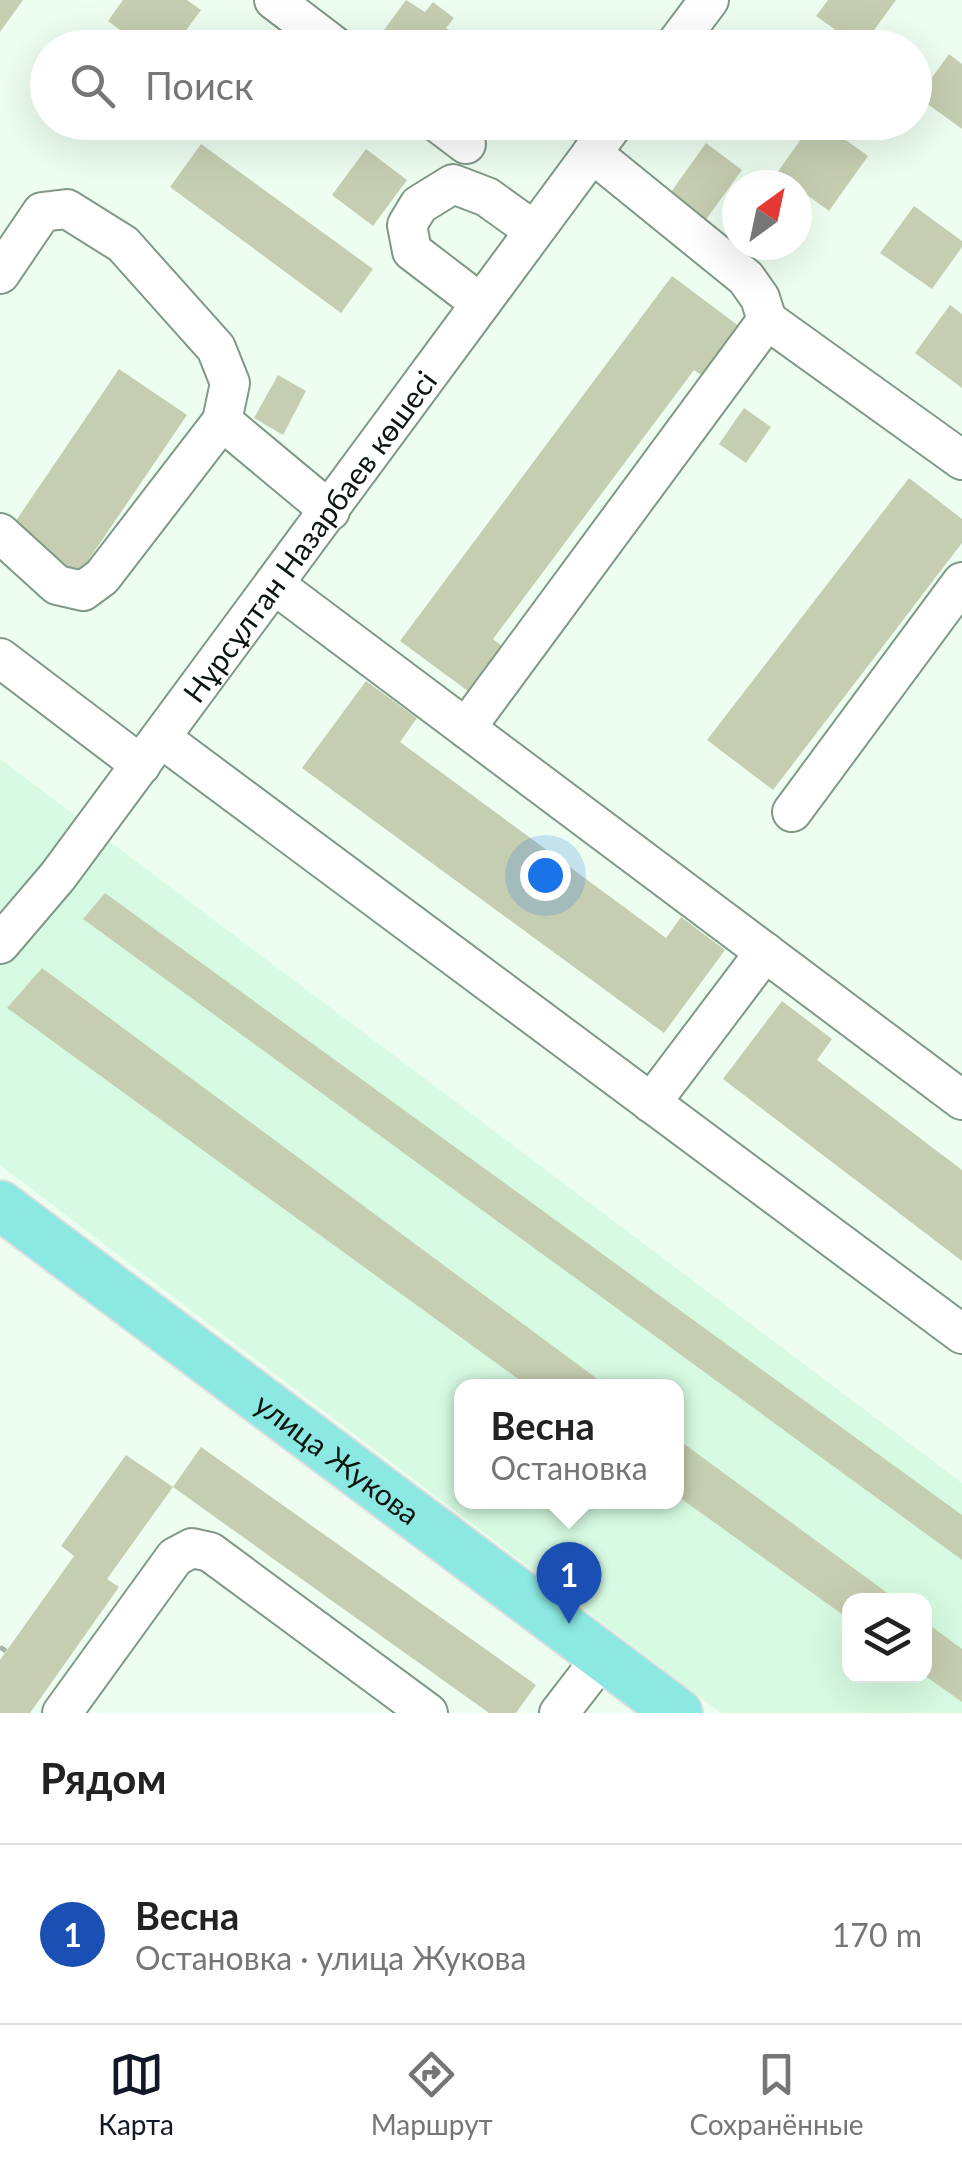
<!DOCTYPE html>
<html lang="ru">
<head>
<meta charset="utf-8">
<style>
	:root { --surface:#fff; --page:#f2f2f2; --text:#222; --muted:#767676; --line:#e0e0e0; --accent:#111827 }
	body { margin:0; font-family:Lato,sans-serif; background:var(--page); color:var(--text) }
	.controls { position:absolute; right:30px; bottom:30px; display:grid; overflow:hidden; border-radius:20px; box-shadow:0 10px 40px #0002 }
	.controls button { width:90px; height:90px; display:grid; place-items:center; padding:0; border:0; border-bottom:2px solid var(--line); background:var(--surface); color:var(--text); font:50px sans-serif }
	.compass { position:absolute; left:722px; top:170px; width:90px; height:90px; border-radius:50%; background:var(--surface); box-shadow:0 10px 40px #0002; rotate:33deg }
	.you { position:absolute; left:545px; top:875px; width:35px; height:35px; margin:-25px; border:8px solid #fff; border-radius:50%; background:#1a73e8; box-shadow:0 0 0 15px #1a73e833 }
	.badge { display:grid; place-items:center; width:65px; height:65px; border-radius:50%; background:var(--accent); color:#fff; font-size:32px; font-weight:700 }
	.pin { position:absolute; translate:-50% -82px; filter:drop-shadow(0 2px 5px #0008) }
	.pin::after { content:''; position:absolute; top:52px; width:35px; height:30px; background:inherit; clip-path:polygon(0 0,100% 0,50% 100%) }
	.popup { position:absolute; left:454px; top:1379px; width:230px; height:130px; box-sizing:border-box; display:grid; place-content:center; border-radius:20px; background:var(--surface); filter:drop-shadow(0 2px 8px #0005); font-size:32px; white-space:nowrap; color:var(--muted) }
	.popup b { font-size:38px; color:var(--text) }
	.popup::after { content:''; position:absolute; left:50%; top:100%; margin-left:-20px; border:20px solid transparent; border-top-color:var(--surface) }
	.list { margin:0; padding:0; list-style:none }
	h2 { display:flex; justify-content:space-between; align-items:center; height:130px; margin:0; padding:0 40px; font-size:42px }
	h2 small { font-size:32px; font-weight:400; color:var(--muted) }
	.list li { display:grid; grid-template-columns:65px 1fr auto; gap:30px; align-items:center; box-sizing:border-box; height:180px; padding:0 40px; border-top:2px solid var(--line) }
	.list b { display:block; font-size:38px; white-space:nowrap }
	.list p { margin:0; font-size:32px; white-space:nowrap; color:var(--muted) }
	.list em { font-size:32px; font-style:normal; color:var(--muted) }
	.icon { flex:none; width:55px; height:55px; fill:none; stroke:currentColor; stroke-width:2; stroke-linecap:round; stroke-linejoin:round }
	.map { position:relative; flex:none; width:962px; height:1713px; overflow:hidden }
	.search { position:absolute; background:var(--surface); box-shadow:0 10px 40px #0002; left:30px; right:30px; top:30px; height:110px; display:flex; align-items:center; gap:25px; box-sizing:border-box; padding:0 35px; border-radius:55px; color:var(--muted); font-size:38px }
	.sheet { height:310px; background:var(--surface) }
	nav { display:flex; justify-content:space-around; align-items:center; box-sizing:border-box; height:140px; border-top:2px solid var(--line); background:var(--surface); font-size:28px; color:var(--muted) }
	nav a { display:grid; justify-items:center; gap:5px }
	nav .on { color:var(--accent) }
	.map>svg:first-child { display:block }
	.built { fill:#d7fbe2; fill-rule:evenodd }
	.building { fill:#c6ceb1 }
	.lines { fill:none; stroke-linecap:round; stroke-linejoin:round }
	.minor-casing { stroke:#7f9986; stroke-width:42 }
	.major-casing { stroke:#dddede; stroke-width:52 }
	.path { stroke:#a6b5aa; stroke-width:5; stroke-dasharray:10 5; stroke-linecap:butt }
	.minor { stroke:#fff; stroke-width:38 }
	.major { stroke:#8be8e2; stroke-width:48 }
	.labels { text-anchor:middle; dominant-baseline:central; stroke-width:8; stroke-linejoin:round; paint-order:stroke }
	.street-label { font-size:30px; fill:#0c1610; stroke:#fff }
</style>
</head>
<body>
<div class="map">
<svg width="962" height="1713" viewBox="0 0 962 1713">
	<rect width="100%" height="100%" fill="#edfef1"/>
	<path class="built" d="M0 759 962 1483V1713H721L0 1165ZM462 1386H676V1502H462ZM850 1600H924V1676H850Z"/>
	<g class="building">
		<path d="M0 0H23L0 32Z"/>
		<path d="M123 0H187L201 10 173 48H144L108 21Z"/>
		<path d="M406 0 425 12 433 2 454 18 446 28 469 45 466 48H407L384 30Z"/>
		<path d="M828 0H896L861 48 816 16Z"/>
		<path d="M949 54 962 64V129L918 97Z"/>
		<path d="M813 122H821L868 156 829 211 777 173Z"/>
		<path d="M706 143 742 170 702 225 666 199Z"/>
		<path d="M201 144 373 269 341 313 170 187Z"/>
		<path d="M366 149 407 180 373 226 332 195Z"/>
		<path d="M914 206 962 241V247L932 289 880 253Z"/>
		<path d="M672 276 751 335 714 384 694 370 493 639 510 652 476 697 400 641Z"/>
		<path d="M950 305 962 314V388L915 353Z"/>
		<path d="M119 369 187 415 79 574 11 528Z"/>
		<path d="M278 375 306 391 283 435 254 418Z"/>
		<path d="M744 408 771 427 746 463 719 444Z"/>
		<path d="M909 478 962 519V543L773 790 707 740Z"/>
		<path d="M366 681 417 718 400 742 666 938 681 917 725 950 664 1033 302 768Z"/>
		<path d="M105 893 962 1515V1560L83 919Z"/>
		<path d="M42 968 607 1386H528L7 1008Z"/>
		<path d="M782 1001 832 1039 817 1060 962 1170V1261L723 1079Z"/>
		<path d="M676 1438 897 1600H850V1620L676 1495Z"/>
		<path d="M201 1447 536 1685 516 1713H489L173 1487Z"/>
		<path d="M126 1455 173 1487 107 1579 119 1587 30 1713H0V1660L74 1556 61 1546Z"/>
		<path d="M924 1621 962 1649V1702L924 1675Z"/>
	</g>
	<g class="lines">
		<g class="minor-casing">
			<g id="minor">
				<path d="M274 0 337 48"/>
				<path d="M673 48 709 0"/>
				<path d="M437 122 466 144"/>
				<path d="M592 153 746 278 760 298 767 320 962 460"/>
				<path d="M0 274 42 212 67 209 123 244 216 348 230 383 222 421 330 511"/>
				<path d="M480 303 412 251 407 225 419 205 453 184 487 197 533 230"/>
				<path d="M0 533 57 585 83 591 102 577 222 421"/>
				<path d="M275 585 962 1100"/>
				<path d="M0 658 141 765"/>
				<path d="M466 728 767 320"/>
				<path d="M161 738 962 1334"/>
				<path d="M792 812 962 582"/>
				<path id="s1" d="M0 944 58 876 615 122"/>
				<path d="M651 1103 765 952"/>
				<path d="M62 1713 175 1557 192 1548 210 1552 428 1713"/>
				<path d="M559 1713 603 1656"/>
			</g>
		</g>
		<g class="major-casing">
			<g id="major">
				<path id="s2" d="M0 1205 678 1713"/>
			</g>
		</g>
		<path class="path" d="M0 1647 6 1651"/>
		<use href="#minor" class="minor"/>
		<use href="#major" class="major"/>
	</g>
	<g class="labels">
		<g class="street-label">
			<text stroke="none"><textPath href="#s1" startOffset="512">Нұрсұлтан Назарбаев көшесі</textPath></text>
			<text stroke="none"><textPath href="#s2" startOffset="422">улица Жукова</textPath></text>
		</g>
	</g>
</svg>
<div class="controls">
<button><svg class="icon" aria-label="layers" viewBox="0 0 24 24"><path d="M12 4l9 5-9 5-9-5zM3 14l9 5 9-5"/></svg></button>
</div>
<svg class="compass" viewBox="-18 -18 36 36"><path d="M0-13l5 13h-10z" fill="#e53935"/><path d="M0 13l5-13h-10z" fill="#767676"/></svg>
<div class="you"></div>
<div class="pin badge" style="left:569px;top:1624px;background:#1a4fb4">1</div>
<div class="popup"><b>Весна</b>Остановка</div>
<div class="search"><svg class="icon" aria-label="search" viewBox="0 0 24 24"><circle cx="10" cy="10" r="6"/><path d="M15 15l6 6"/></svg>Поиск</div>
</div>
<section class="sheet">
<h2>Рядом<small></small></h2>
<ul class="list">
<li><span class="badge" style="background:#1a4fb4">1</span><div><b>Весна</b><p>Остановка · улица Жукова</p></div><em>170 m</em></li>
</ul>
</section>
<nav>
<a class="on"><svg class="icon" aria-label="map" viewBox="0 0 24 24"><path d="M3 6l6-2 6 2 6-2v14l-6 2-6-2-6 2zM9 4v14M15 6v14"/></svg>Карта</a>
<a><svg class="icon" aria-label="directions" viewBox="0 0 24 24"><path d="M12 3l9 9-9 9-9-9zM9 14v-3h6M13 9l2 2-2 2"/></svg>Маршрут</a>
<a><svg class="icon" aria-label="saved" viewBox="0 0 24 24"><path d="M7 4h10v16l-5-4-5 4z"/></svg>Сохранённые</a>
</nav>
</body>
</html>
